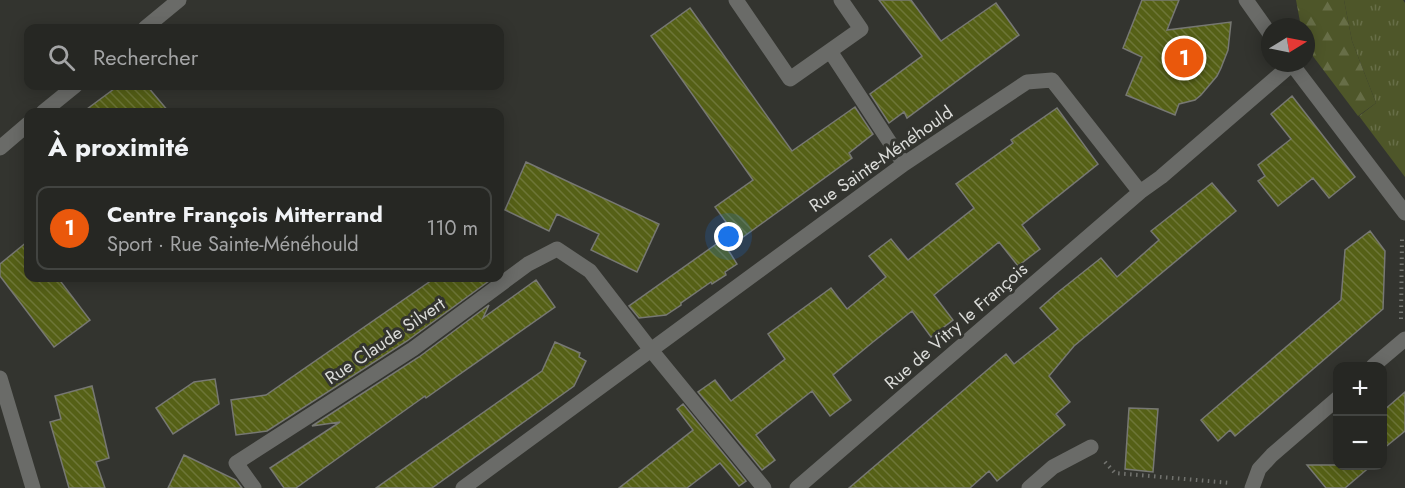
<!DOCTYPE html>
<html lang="fr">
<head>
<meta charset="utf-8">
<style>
	body { margin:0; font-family:Jost,sans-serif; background:#2e2f2b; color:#f1f3f6 }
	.controls { position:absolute; right:18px; bottom:18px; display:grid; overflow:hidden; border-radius:12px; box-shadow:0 3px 15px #0003 }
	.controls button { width:54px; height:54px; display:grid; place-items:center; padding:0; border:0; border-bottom:2px solid #424441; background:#262723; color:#f1f3f6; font:30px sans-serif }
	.compass { position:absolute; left:1261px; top:18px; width:54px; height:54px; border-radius:50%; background:#262723; box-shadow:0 3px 15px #0003; rotate:80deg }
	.you { position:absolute; left:729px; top:237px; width:21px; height:21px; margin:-15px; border:4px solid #fff; border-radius:50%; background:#1a73e8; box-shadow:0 0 0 9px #1a73e833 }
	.badge { display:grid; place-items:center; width:39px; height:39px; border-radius:50%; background:#ea580c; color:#fff; font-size:20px; font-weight:700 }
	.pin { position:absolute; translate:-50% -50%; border:3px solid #fff; box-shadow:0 2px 6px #0006 }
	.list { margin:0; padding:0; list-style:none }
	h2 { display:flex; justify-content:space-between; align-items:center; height:78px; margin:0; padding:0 24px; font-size:26px }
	h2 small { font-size:20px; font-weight:400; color:#a4a5a6 }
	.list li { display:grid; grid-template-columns:39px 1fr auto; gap:18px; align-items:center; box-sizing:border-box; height:84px; margin:0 12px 12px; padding:0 12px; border:2px solid #424441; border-radius:12px }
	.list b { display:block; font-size:22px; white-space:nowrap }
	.list p { margin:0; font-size:20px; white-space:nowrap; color:#a4a5a6 }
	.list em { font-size:20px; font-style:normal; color:#a4a5a6 }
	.icon { flex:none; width:33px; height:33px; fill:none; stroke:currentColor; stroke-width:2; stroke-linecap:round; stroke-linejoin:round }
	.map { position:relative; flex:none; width:1405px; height:488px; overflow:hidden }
	.search { position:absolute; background:#262723; box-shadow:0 3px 15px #0003; left:24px; top:24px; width:480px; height:66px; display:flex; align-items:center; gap:15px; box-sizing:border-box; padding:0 21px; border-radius:12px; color:#a4a5a6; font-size:22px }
	.panel { position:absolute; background:#262723; box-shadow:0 3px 15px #0003; left:24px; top:108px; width:480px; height:174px; border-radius:12px }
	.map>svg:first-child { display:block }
</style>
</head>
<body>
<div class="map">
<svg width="1405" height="488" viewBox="0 0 1405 488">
	<defs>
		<pattern id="grass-tufts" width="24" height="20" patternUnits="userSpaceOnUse" patternTransform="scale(1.5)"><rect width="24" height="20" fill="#4e5629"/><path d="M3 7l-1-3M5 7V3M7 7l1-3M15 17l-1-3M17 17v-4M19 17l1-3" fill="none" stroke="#676e47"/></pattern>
		<pattern id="forest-firs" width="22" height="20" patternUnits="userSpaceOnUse" patternTransform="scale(1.5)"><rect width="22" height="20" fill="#4e5629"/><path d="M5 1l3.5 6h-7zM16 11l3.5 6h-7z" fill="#676e47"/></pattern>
		<pattern id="building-back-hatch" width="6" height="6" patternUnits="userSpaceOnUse" patternTransform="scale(1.5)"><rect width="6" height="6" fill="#556016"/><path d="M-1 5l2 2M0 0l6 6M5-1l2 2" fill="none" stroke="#6d7637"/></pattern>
	</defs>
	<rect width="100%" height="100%" fill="#33342f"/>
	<path fill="url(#grass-tufts)" d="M1344,0h59l2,3v174l-46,-61 17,-13 -24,-62z"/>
	<path fill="url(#forest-firs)" d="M1296,0h48l8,41 24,62 -18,13 -52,-69v-20h-5z"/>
	<path fill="url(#building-back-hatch)" stroke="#777873" stroke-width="1.5" d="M879,0h32l30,41 55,-38 23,32 -112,83 -3,-6 -15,11 -19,-29 52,-38z
		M1142,0h37l-12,30 64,-8 -3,28 -7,18 -4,8 -16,19 -6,5 -16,4 -4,11 -49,-20 16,-38 -19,-9z
		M690,8l102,143 63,-44 18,27 -24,19 3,5 -113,82 -24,-33 38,-27 -102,-144z
		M118,86h29l22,26h-86z
		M1292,96l63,81 -26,21 -16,-20 -35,28 -20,-25 7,-5 -7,-11 33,-26 -20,-25z
		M1057,108l41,56 -76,61 18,24 -22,17 -19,-24 -65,53 19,25 -22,17 -19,-26 -39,31 -40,33 18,25 -21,16 -18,-25 -56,44 19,25 -13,10 -64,-78 17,-12 16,21 54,-42 -17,-25 63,-46 16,21 39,-32 -17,-21 22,-17 17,21 66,-52 -18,-24 57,-41 -2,-3z
		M526,162l133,62 -22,48 -46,-22 8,-16 -42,-20 -8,17 -44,-21z
		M1212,183l24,28 -162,135 -25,30 21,26 -14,12 9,11 -68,56 -8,-10 -19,17h-121l157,-134 8,10 44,-35 -18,-21 17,-15 44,-35 16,19 42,-37 -8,-9z
		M1370,231l15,20 -2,58 -148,127 -5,-6 -12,11 -17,-21 140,-120 4,-50z
		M722,240l15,24 -12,8 1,3 -14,9 -1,-2 -30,21v2l-15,10 -27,3 -10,-12z
		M28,241v37h30l32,42 -36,27 -54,-71v-12z
		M435,278h58l-86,63 -140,90 -31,4 -5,-35 35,-5z
		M536,280l19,27 -129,91 -1,-2 -129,92h-12l-14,-20 70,-46 -28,4 107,-69 70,-52 -6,13z
		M555,342l25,11 -1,4 7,4 -12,25 -142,102h-56l166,-117z
		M215,379l4,25 -46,30 -17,-26 38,-26z
		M92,386l17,72 -13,4 9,26h-36l-19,-66 11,-3 -6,-23z
		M1405,392v39l-22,18v-38z
		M683,404l63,77 -7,5 -19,-23 -33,25h-68l74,-58 -16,-21z
		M1129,408l29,1 -5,63 -28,-3z
		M184,455l52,25 6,8h-74z
		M1307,465h65l-27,23h-19z"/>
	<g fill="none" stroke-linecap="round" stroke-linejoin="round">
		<path stroke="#72736f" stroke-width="4" stroke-dasharray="1.5 4.5" stroke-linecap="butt" d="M1401,319l1,-80 3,-2
			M1105,462l10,11 116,10"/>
		<path stroke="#6a6b68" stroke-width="15" d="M736,0l54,79 71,-50 -20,-29
			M1246,0l24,34
			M145,28l34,-28
			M830,51l74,113
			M1291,63l114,150
			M43,112l32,-26
			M0,148l28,-24
			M1373,366l32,-27
			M0,378l33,110
			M254,488l-18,-25 177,-114 115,-85 29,-15 33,22 61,79 113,138
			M463,488l441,-324 123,-82 25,-2 88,112 21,-15 131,-113
			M797,488l343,-296
			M1029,488l24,-21 38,-20
			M1252,488l7,-19 13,-14 66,-57"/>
	</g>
	<g text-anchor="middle" stroke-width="6" stroke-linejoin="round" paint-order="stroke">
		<g font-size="18" fill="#dbdcd9" stroke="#33342f">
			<text transform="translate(881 159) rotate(-35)" y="6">Rue Sainte-Ménéhould</text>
			<text transform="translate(956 326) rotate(-41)" y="6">Rue de Vitry le François</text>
			<text transform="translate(385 341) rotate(-34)" y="6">Rue Claude Silvert</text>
		</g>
	</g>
</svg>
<div class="controls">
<button>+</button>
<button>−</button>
</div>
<svg class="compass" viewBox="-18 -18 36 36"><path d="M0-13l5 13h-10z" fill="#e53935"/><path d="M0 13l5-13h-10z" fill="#a4a5a6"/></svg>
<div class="you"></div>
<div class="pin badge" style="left:1184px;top:58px">1</div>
<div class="search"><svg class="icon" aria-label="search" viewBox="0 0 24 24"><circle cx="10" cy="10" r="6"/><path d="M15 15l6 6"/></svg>Rechercher</div>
<section class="panel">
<h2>À proximité<small></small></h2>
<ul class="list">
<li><span class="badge">1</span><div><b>Centre François Mitterrand</b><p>Sport · Rue Sainte-Ménéhould</p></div><em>110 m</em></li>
</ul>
</section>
</div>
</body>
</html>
